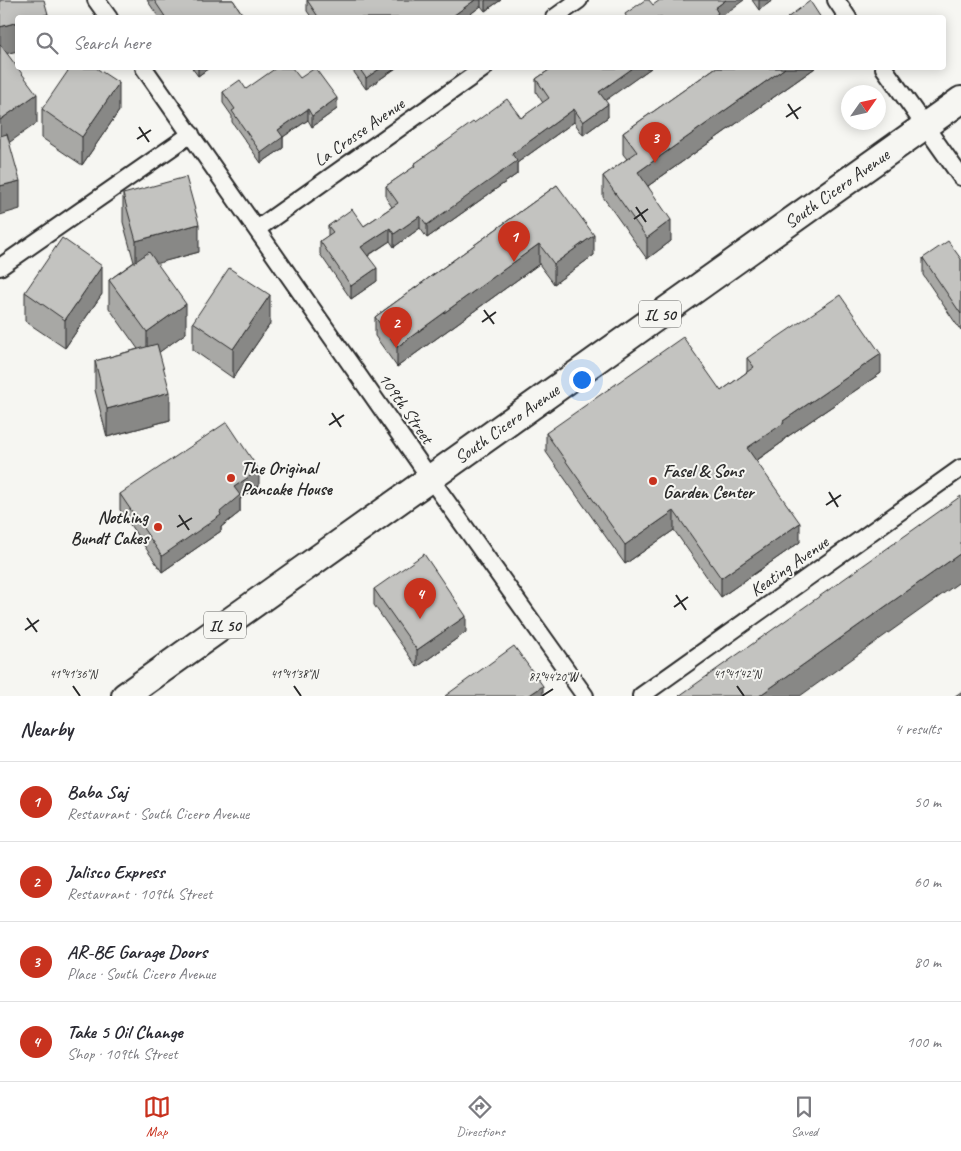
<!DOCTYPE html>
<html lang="en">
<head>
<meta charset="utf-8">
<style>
	body { margin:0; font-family:Caveat,sans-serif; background:#f7f7f7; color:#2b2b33 }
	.compass { position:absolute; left:841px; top:85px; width:45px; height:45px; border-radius:50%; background:#fff; box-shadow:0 2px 12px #0003; rotate:56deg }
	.you { position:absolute; left:581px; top:379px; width:18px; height:18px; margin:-12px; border:4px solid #fff; border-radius:50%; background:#1a73e8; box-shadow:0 0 0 8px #1a73e833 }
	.badge { display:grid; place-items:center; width:32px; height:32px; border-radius:50%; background:#c8321e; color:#fff; font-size:16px; font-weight:700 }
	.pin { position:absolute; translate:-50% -41px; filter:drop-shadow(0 1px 2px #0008) }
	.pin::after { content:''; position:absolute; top:26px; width:18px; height:15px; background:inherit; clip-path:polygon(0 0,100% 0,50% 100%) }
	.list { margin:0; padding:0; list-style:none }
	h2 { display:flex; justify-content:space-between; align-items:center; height:65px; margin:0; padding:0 20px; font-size:21px }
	h2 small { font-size:16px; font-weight:400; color:#7c7c81 }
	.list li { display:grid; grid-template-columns:32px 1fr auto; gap:15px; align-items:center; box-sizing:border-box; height:80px; padding:0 20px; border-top:1px solid #e1e1e2 }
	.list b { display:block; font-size:19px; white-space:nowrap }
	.list p { margin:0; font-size:16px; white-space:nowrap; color:#7c7c81 }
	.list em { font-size:16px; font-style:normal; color:#7c7c81 }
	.icon { flex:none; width:28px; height:28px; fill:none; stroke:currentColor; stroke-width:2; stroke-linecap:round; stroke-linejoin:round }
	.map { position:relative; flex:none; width:961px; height:696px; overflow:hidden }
	.search { position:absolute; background:#fff; box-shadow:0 2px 12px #0003; left:15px; right:15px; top:15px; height:55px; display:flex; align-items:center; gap:12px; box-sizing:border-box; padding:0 18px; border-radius:5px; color:#7c7c81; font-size:19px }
	.sheet { height:385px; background:#fff }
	nav { display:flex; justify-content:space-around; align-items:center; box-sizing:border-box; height:70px; border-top:1px solid #e1e1e2; background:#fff; font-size:14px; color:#7c7c81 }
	nav a { display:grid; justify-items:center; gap:2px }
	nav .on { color:#c8321e }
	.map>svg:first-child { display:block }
</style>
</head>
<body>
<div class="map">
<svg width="961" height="696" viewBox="0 0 961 696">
	<rect width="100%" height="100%" fill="#f6f6f2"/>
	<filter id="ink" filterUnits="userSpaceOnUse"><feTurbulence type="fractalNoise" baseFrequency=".02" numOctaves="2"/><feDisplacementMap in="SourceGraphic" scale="10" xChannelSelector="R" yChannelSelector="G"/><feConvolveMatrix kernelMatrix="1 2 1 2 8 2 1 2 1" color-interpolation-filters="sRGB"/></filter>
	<g filter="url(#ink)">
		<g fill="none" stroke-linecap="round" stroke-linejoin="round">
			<g stroke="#2b2b2b" stroke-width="20">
				<path id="street" d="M96,0l13,18
					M836,0l12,18
					M554,18l25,-18
					M144,68l286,410 155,218
					M884,68l77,109
					M257,229l227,-161
					M0,267l191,-133
					M641,696l320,-228"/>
			</g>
			<g stroke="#2b2b2b" stroke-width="30">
				<g id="primary">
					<path id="s1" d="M125,696l836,-596"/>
				</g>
			</g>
			<use href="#street" stroke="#f6f6f2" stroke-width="16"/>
			<use href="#primary" stroke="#f6f6f2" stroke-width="26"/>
		</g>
		<path fill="#a8a8a5" stroke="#2b2b2b" d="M147,0h86l12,18h-86z
			M307,0h194l-16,11 -4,-5 -16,12h-153l-5,-7z
			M752,0h21l-14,10z
			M192,68h17l-11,8z
			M351,68h45l-30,21z
			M552,68h99l-46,32 3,17 -25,18 -9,-13 -57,41v11l-90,64 -7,-10 -26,19 -4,-6 -22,15 9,25 -26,18 -31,-45v-13l8,-5v-10h36l28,-19 -6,-9v-12l28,-19v-3l60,-41 47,-5 22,-15 -7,-11v-13z
			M715,68h100l-167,118 23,55 -24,18 -44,-62v-21l24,-17 -4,-5v-21z
			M300,78l37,31 -25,18 -4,-7 -25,17v11l-22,15 -29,-41v-6l-9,-13v-11l23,-3z
			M42,109l77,2 -37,54 -40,-27z
			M557,185l37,70 -40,29 -15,-20 -142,103 -22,-31v-19z
			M123,194l76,58 -42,11 29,70 -27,19 11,68 -63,17 -12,-47v-29l43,-12 -29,-41v-28l25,-18 -11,-40z
			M923,258l38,1v72l-38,-56z
			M25,292l77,2 -37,54 -40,-27z
			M193,322l77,2 -37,54 -40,-28z
			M747,358l134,15 -97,66v2l-28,20 44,81 -79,55 -47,-67 -49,34 -79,-112v-19l175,-42 26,-19z
			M259,486l-19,13v13l-19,15v4l-59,41 -42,-62v-16z
			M374,589l92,43 -49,35 -43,-62z"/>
		<path fill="#888886" stroke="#2b2b2b" d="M475,0h6v6l-16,12h-15z
			M486,0h15l-16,11v-10z
			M726,0h18l-25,18h-7l3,-10z
			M759,0h14l-14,10z
			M48,14v4h-13z
			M18,22v29l-18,4v-28z
			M198,68h11l-11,8z
			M381,68h15l-30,21v-11z
			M633,68h18l-52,37v-13z
			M785,68h30l-177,125v-21z
			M119,83v28l-37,54v-28z
			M37,94v29l-37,26v-29z
			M337,98v11l-25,18v-11z
			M608,104v13l-25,18v-13z
			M308,109v11l-25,17v11l-22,15v-10l17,-23z
			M574,109v13l-57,41v11l-90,64v-13l85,-71z
			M20,181v28l-20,6v-29z
			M420,216v12l-26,19v-13z
			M671,220v21l-24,18v-21z
			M199,224v28l-63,17v-28z
			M390,228v13l-29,19v-13z
			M594,235v20l-40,29v-20z
			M539,244v20l-142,103v-20z
			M102,266v28l-37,54v-28z
			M377,268v13l-26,18v-13z
			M270,295v29l-37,54v-29z
			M186,304v29l-39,28v-29z
			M881,354v19l-97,66v2l-37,26v-19l36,-27z
			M170,392v28l-63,17v-28z
			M259,470v16l-19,13v13l-19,15v4l-59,41v-16l58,-44 14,-25z
			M674,511v19l-49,34v-19z
			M800,523v19l-79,55v-19z
			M961,553v28l-161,115h-41z
			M466,616v16l-49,35v-17z
			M543,686v10h-15z"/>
		<path fill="#c3c3c0" stroke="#2b2b2b" d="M0,0h44l4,14 -13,4h-17v4l-18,5z
			M154,0h79l12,18h-79z
			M307,0h168l-25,18h-131z
			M645,0h4l4,5 7,-5h66l-11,8 3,5 -6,5h-85l-2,-4z
			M810,1l11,17h-34z
			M0,44l37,50 -37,26z
			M70,68h26l23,15 -37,54 -40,-28z
			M276,68h16l8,10 15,-10 22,30 -25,18 -4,-7 -30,21 5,7 -22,16 -29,-42 3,-2 -12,-17 17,-12 6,9z
			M359,68h22l-15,10z
			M552,68h81l-34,24 9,12 -25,18 -9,-13 -62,45 5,7 -90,64 -7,-9 -26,18 -4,-6 -29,19 16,21 -26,18 -31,-45 13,-9 -5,-6 24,-17 12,17 34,-23 -12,-17 29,-20 -1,-2 37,-26 22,-16 1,1 33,-24 14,19 28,-20 -13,-19z
			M715,68h70l-147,104 33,48 -24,18 -44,-62 34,-24 -14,-19z
			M7,134l13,47 -20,5v-50z
			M186,177l13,47 -63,17 -13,-47z
			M557,185l37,50 -40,29 -15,-20 -142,103 -22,-30z
			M62,238l40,28 -37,54 -40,-28z
			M948,241l13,18v55l-38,-56z
			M149,252l37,52 -39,28 -38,-52z
			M229,268l41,27 -37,54 -40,-27z
			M840,295l41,59 -98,67 1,2 -37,25 53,75 -79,55 -47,-67 -49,34 -79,-112 137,-96 38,54 33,-24 -7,-9z
			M157,344l13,48 -63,17 -12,-48z
			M227,422l32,48 -25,17 6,8 -20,17 1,3 -59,41 -42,-62z
			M961,496v57l-202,143h-80z
			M424,554l42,62 -49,34 -43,-61z
			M514,646l29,40 -15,10h-83z
			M961,692v4h-6z"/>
	</g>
	<path fill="none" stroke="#2b2b2b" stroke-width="2" d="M788,104l10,15M786,117l15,-10M139,127l10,15M137,139l14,-9M636,207l10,15M634,219l14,-10M484,310l10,14M482,322l14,-10M332,413l9,14M329,425l15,-10M829,492l9,15M826,505l15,-10M179,515l10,15M177,527l15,-9M676,595l10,15M674,607l14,-10M27,618l10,14M25,630l14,-10M73,686l7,10M294,686l7,10M737,686l7,10M542,696l11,-7"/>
	<g fill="#c8321e" stroke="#f6f6f2" stroke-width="2">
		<circle cx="231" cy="478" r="5"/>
		<circle cx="653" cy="481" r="5"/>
		<circle cx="158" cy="527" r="5"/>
	</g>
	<g text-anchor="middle" stroke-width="4" stroke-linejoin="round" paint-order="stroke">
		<g fill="#f6f6f2" stroke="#686867" stroke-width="1">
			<rect x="639" y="300.5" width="42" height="27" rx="4"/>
			<rect x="204" y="611.5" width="42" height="27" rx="4"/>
		</g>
		<g font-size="16" font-weight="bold" fill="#2b2b2b">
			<text x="660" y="320">IL 50</text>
			<text x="225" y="631">IL 50</text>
		</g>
		<g font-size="18" fill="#2b2b2b" stroke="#f6f6f2">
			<text transform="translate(359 132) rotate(-35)" y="6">La Crosse Avenue</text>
			<text dy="6" stroke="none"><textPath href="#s1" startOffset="874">South Cicero Avenue</textPath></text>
			<text transform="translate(406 408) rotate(55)" y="6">109th Street</text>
			<text dy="6" stroke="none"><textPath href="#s1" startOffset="469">South Cicero Avenue</textPath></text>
			<text transform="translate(789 566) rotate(-35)" y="6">Keating Avenue</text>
		</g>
		<g font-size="18" font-weight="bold" fill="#2b2b2b" stroke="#f6f6f2" text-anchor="start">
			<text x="241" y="474">The Original<tspan x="241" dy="21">Pancake House</tspan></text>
			<text x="663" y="477">Fasel &amp; Sons<tspan x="663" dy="21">Garden Center</tspan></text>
			<text x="148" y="523" text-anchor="end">Nothing<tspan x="148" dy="21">Bundt Cakes</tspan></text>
		</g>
	</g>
	<g font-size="12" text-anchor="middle" fill="#2b2b2b" stroke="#f6f6f2" stroke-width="4" stroke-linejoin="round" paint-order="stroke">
		<text x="73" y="678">41°41'36"N</text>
		<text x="294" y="678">41°41'38"N</text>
		<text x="737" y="678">41°41'42"N</text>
		<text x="553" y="681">87°44'20"W</text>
	</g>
</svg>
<svg class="compass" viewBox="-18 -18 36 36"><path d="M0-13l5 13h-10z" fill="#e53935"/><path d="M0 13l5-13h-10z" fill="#7c7c81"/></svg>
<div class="you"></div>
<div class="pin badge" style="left:514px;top:262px">1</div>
<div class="pin badge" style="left:396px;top:348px">2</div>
<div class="pin badge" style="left:655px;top:163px">3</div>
<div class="pin badge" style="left:420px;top:619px">4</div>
<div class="search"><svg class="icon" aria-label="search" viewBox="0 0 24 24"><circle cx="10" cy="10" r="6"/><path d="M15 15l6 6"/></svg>Search here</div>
</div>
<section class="sheet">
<h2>Nearby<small>4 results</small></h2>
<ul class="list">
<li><span class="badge">1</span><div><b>Baba Saj</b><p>Restaurant · South Cicero Avenue</p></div><em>50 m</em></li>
<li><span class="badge">2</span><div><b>Jalisco Express</b><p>Restaurant · 109th Street</p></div><em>60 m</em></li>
<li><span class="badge">3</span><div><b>AR-BE Garage Doors</b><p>Place · South Cicero Avenue</p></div><em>80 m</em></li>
<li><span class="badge">4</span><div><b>Take 5 Oil Change</b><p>Shop · 109th Street</p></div><em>100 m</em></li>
</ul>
</section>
<nav>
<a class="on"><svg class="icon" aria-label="map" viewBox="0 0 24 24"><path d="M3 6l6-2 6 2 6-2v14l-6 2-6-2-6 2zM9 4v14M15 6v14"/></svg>Map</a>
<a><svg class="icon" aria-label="directions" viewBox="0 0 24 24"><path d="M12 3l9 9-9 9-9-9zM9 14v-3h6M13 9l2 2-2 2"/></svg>Directions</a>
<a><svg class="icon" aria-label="saved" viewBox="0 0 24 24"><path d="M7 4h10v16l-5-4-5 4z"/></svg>Saved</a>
</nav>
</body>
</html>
